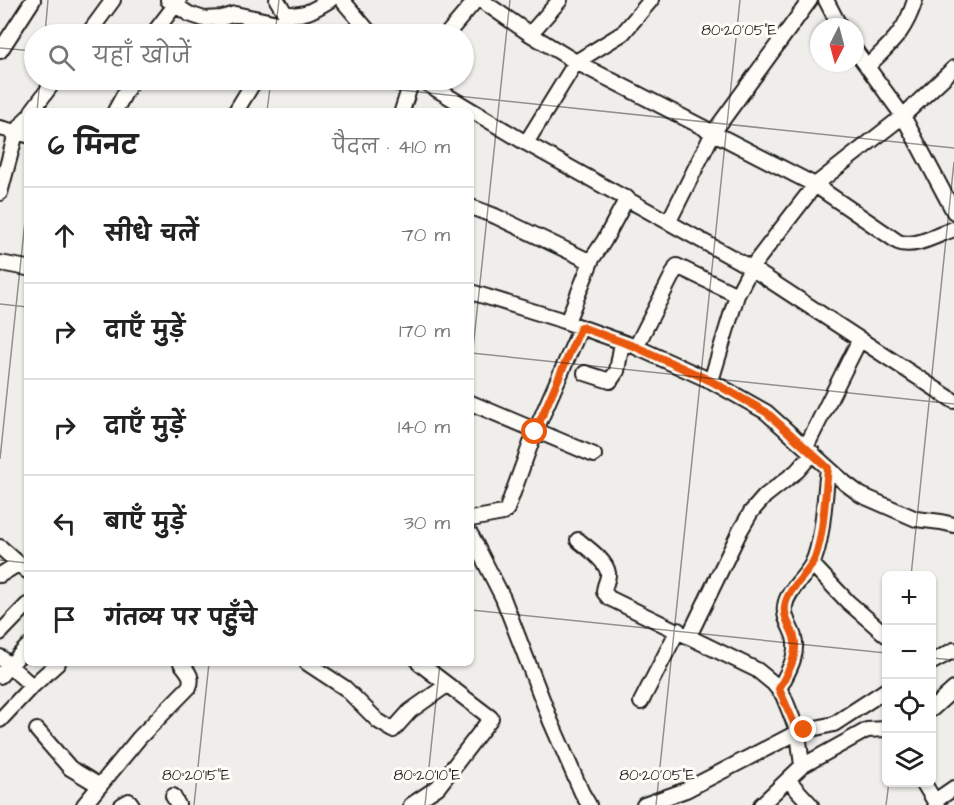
<!DOCTYPE html>
<html lang="hi">
<head>
<meta charset="utf-8">
<style>
	body { margin:0; font-family:"Architects Daughter","Playpen Sans Deva",sans-serif; background:#f6f6f6; color:#222 }
	.controls { position:absolute; right:18px; bottom:18px; display:grid; overflow:hidden; border-radius:9px; box-shadow:0 2px 4px #0004 }
	.controls button { width:54px; height:54px; display:grid; place-items:center; padding:0; border:0; border-bottom:2px solid #e0e0e0; background:#fff; color:#222; font:30px sans-serif }
	.compass { position:absolute; left:810px; top:18px; width:54px; height:54px; border-radius:50%; background:#fff; box-shadow:0 2px 4px #0004; rotate:186deg }
	.stop { position:absolute; width:18px; height:18px; margin:-14px; border:4px solid #ea580c; border-radius:50%; background:#fff }
	.stop.end { background:#ea580c; border-color:#fff; box-shadow:0 2px 6px #0008 }
	.list { margin:0; padding:0; list-style:none }
	h2 { display:flex; justify-content:space-between; align-items:center; height:78px; margin:0; padding:0 24px; font-size:26px }
	h2 small { font-size:20px; font-weight:400; color:#767676 }
	.list li { display:grid; grid-template-columns:39px 1fr auto; gap:18px; align-items:center; box-sizing:border-box; height:96px; padding:0 24px; border-top:2px solid #e0e0e0 }
	.list b { display:block; font-size:22px; white-space:nowrap }
	.list em { font-size:20px; font-style:normal; color:#767676 }
	.icon { flex:none; width:33px; height:33px; fill:none; stroke:currentColor; stroke-width:2; stroke-linecap:round; stroke-linejoin:round }
	.map { position:relative; flex:none; width:954px; height:805px; overflow:hidden }
	.search { position:absolute; background:#fff; box-shadow:0 2px 4px #0004; left:24px; top:24px; width:450px; height:66px; display:flex; align-items:center; gap:15px; box-sizing:border-box; padding:0 21px; border-radius:33px; color:#767676; font-size:22px }
	.panel { position:absolute; background:#fff; box-shadow:0 2px 4px #0004; left:24px; top:108px; width:450px; height:558px; border-radius:9px }
	.map>svg:first-child { display:block }
</style>
</head>
<body>
<div class="map">
<svg width="954" height="805" viewBox="0 0 954 805">
	<rect width="100%" height="100%" fill="#f0eeea"/>
	<filter id="ink" filterUnits="userSpaceOnUse"><feTurbulence type="fractalNoise" baseFrequency=".0167" numOctaves="2"/><feDisplacementMap in="SourceGraphic" scale="12" xChannelSelector="R" yChannelSelector="G"/><feConvolveMatrix kernelMatrix="1 2 1 2 8 2 1 2 1" color-interpolation-filters="sRGB"/></filter>
	<g filter="url(#ink)">
		<g fill="none" stroke-linecap="round" stroke-linejoin="round">
			<g stroke="#1c1c1c" stroke-width="18">
				<path id="minor" d="M168,0l21,14 15,5 18,-1 13,-4 52,11
					M277,0l8,13c18,5 30,-4 45,-13
					M342,0l29,34
					M481,0l49,34 46,28 239,123 83,57c16,7 41,-8 56,-13
					M826,0l14,27
					M88,34l25,-34
					M153,34l26,-34
					M447,34l29,-34
					M530,34l30,-34
					M855,50l48,66 51,96
					M0,51l33,-51
					M867,67c24,-24 38,-34 48,-67
					M421,80l105,63 225,125 203,133
					M32,111l23,-31
					M115,111l17,-31
					M236,111l19,-31
					M402,111l10,-31
					M0,128l27,7
					M526,143l50,-81 47,-29 28,-33
					M0,193l16,-60 11,-15
					M471,207l24,9 90,43h7l12,-18 23,-43
					M669,221l44,-88 97,-133
					M0,263l27,5
					M471,292l87,27 78,28 75,34 55,31 79,71 16,12 55,24 25,3 13,3
					M567,322l25,-63
					M636,347l41,-81 60,29
					M585,373l25,8 7,-10 5,-29
					M711,381l26,-86 14,-27 64,-83 88,-69 51,-48
					M471,403l123,52
					M806,447l54,-108
					M471,519l32,-6 4,-4 28,-77 46,-105
					M471,535l32,63 48,124 31,71 7,12
					M578,540c9,8 28,20 30,33 1,6 -4,12 -4,19l5,6 148,72 16,13 10,12 15,37 4,34 -41,39
					M0,547l27,24
					M812,564l36,38 38,33
					M0,575l18,-11
					M0,633l27,-28
					M689,636l51,-105 11,-19 14,-16 32,-25 16,-18
					M0,657l32,29
					M932,662l22,-12
					M307,663l38,25 33,33 15,9 17,-19 37,-26
					M0,676l27,-29
					M779,689c8,-16 20,-33 15,-52 -3,-10 -11,-20 -9,-31 2,-16 20,-28 27,-42 11,-21 13,-72 16,-96
					M641,702l37,-72
					M932,709l22,-20
					M0,720l28,-30 30,-27
					M37,730l33,38 30,18
					M802,766l65,-36 19,-1
					M788,780l23,25
					M923,782l14,23
					M173,796l5,9
					M935,801l19,-13
					M84,805l55,-67 50,-51c5,-10 -2,-16 -8,-24
					M122,805l7,-4 3,4
					M411,805l27,-18 53,-69 -72,-55
					M644,805l42,-15 112,-58 36,-8 52,-34"/>
			</g>
			<use href="#minor" stroke="#fdfcf7" stroke-width="14"/>
		</g>
	</g>
	<g fill="none" stroke-linecap="round" stroke-linejoin="round" filter="url(#ink)">
		<path stroke="#ea580c" stroke-width="8" d="M535,432l46,-105 55,20 75,34 55,31 62,56c-3,26 -4,74 -16,96 -8,14 -25,26 -27,42 -2,11 6,21 9,31 5,19 -7,36 -15,52l19,43 6,-2"/>
	</g>
	<path fill="none" stroke="#1c1c1c" stroke-width="1.5" stroke-opacity="0.45" d="M45,34l3,-34M275,34l4,-34M0,48l34,3M304,80l650,68M37,111l3,-31M267,111l4,-31M0,304l27,3M471,353l483,51M471,368l39,-368M0,459l27,-257M0,560l27,3M911,576l43,-414M471,610l415,43M932,658l22,2M194,805l15,-142M425,805l15,-142M656,805l84,-805M886,805l3,-23"/>
	<g font-size="15" text-anchor="middle" fill="#1c1c1c" stroke="#fdfcf7" stroke-width="6" stroke-linejoin="round" paint-order="stroke">
		<text x="739" y="35">80°20'05"E</text>
		<text x="196" y="780">80°20'15"E</text>
		<text x="427" y="780">80°20'10"E</text>
		<text x="657" y="780">80°20'05"E</text>
	</g>
</svg>
<div class="controls">
<button>+</button>
<button>−</button>
<button><svg class="icon" aria-label="locate" viewBox="0 0 24 24"><circle cx="12" cy="12" r="6"/><path d="M12 2v4M12 18v4M2 12h4M18 12h4"/></svg></button>
<button><svg class="icon" aria-label="layers" viewBox="0 0 24 24"><path d="M12 4l9 5-9 5-9-5zM3 14l9 5 9-5"/></svg></button>
</div>
<svg class="compass" viewBox="-18 -18 36 36"><path d="M0-13l5 13h-10z" fill="#e53935"/><path d="M0 13l5-13h-10z" fill="#767676"/></svg>
<div class="stop" style="left:535px;top:432px"></div>
<div class="stop end" style="left:804px;top:730px"></div>
<div class="search"><svg class="icon" aria-label="search" viewBox="0 0 24 24"><circle cx="10" cy="10" r="6"/><path d="M15 15l6 6"/></svg>यहाँ खोजें</div>
<section class="panel">
<h2>6 मिनट<small>पैदल · 410 m</small></h2>
<ul class="list">
<li><svg class="icon" aria-label="ahead" viewBox="0 0 24 24"><path d="M12 20V5M6 11l6-6 6 6"/></svg><div><b>सीधे चलें</b></div><em>70 m</em></li>
<li><svg class="icon" aria-label="right" viewBox="0 0 24 24"><path d="M7 20v-9h11M14 6l5 5-5 5"/></svg><div><b>दाएँ मुड़ें</b></div><em>170 m</em></li>
<li><svg class="icon" aria-label="right" viewBox="0 0 24 24"><path d="M7 20v-9h11M14 6l5 5-5 5"/></svg><div><b>दाएँ मुड़ें</b></div><em>140 m</em></li>
<li><svg class="icon" aria-label="left" viewBox="0 0 24 24"><path d="M17 20v-9H6M10 6l-5 5 5 5"/></svg><div><b>बाएँ मुड़ें</b></div><em>30 m</em></li>
<li><svg class="icon" aria-label="arrive" viewBox="0 0 24 24"><path d="M6 21V4h12l-3 4 3 4H6"/></svg><div><b>गंतव्य पर पहुँचे</b></div></li>
</ul>
</section>
</div>
</body>
</html>
